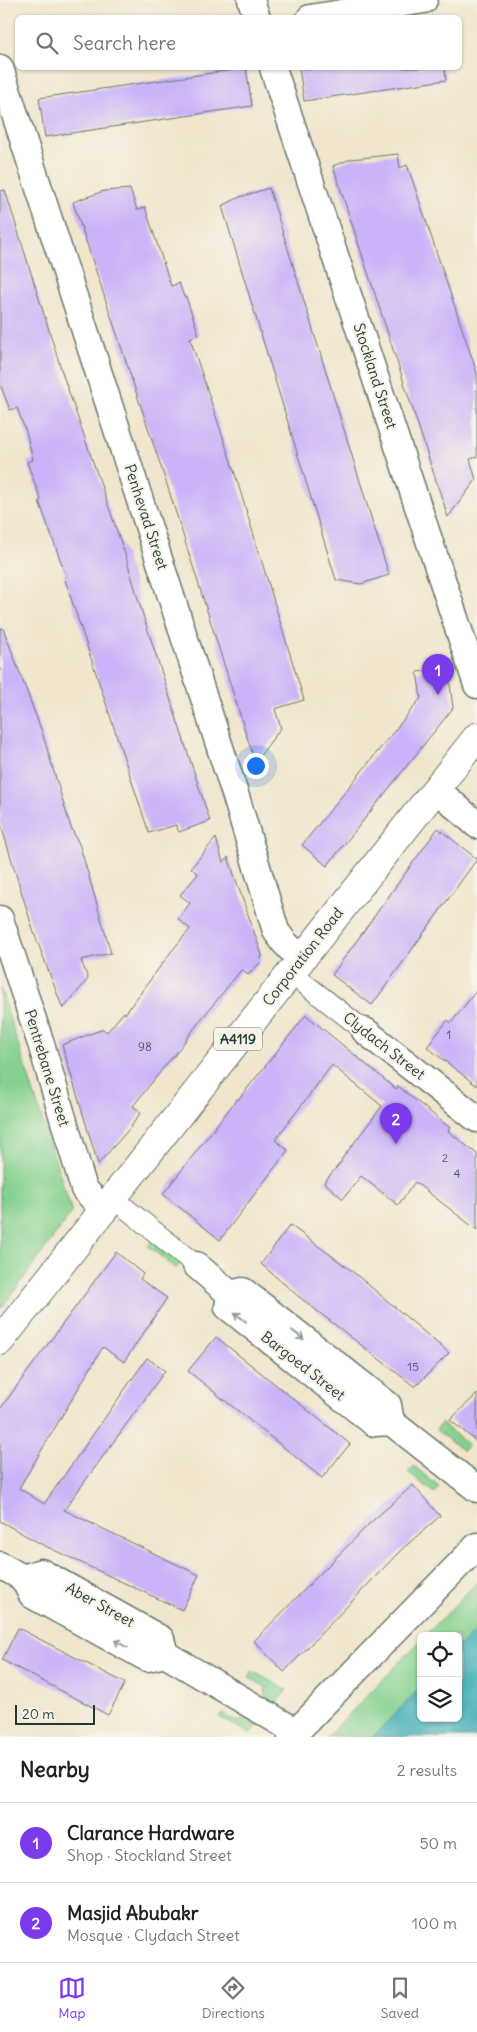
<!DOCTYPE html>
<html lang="en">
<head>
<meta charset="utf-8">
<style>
	body { margin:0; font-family:Delius,sans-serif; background:#f6f6f6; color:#202124 }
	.controls { position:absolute; right:15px; bottom:15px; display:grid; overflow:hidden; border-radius:8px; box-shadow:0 1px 4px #0004 }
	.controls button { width:45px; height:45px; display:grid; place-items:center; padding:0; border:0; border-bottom:1px solid #e0e0e0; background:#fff; color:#202124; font:25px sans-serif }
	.scale { position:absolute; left:15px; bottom:12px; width:80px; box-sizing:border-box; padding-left:5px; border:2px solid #1f3d34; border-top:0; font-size:14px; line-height:18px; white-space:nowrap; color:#1f3d34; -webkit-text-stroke:4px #f7f3e8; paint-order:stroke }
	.you { position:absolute; left:255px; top:765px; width:18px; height:18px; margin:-12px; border:4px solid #fff; border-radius:50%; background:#1a73e8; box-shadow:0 0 0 8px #1a73e833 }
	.badge { display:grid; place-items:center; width:32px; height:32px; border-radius:50%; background:#7c3aed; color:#fff; font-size:16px; font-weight:700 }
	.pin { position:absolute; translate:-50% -41px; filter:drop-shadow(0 1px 2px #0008) }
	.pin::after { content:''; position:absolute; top:26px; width:18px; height:15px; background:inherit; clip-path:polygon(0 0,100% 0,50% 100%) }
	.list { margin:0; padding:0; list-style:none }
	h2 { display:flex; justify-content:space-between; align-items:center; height:65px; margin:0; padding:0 20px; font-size:21px }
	h2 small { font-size:16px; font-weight:400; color:#757577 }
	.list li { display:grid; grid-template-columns:32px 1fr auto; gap:15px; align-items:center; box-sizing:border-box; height:80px; padding:0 20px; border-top:1px solid #e0e0e0 }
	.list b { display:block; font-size:19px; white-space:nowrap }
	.list p { margin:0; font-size:16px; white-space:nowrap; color:#757577 }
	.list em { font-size:16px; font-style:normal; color:#757577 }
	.icon { flex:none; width:28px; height:28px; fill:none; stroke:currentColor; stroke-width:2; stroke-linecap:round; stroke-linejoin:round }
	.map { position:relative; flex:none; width:477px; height:1737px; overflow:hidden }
	.search { position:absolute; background:#fff; box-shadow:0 1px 4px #0004; left:15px; right:15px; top:15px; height:55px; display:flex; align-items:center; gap:12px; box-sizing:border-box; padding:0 18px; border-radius:8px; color:#757577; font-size:19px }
	.sheet { height:225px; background:#fff }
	nav { display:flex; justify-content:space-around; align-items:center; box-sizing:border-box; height:70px; border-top:1px solid #e0e0e0; background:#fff; font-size:14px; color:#757577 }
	nav a { display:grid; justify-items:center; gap:2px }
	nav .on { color:#7c3aed }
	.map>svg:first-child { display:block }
</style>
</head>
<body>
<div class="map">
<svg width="477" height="1737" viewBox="0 0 477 1737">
	<rect width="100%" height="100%" fill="#f7f3e8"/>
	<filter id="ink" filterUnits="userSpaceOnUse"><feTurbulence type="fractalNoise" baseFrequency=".02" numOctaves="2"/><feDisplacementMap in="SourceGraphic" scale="10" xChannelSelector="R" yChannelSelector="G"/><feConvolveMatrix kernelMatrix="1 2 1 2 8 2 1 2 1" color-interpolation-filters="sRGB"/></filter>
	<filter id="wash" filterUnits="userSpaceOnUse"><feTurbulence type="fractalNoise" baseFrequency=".0096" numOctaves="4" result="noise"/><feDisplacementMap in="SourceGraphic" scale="20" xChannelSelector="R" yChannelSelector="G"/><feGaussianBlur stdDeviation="1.12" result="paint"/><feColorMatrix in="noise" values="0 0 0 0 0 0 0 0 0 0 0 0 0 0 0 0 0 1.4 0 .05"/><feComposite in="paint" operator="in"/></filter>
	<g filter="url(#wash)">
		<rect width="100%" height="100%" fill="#f1e6cd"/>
		<path fill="#84d190" stroke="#528762" d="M0,988l72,224 -70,96 -2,-1z
			M157,1235l28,23 -9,11 -28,-23z
			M441,1423l27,21 -5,7 -27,-21z
			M414,1466l25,21 -5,6 -26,-21z
			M477,1582v46l-19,19v-11h-33z
			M421,1640v47l-48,50h-46z
			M252,1671l35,19 -13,15 -9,-6 1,-12 -17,-9z
			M222,1713l16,9 9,-7 13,8 -10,11 -31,-17z"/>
		<path fill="#3daeb6" stroke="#2e7675" d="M477,1628v109h-104l48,-50v31h37v-71z"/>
		<g id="blocks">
			<path fill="#cab3f8" d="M246,68l6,38 -207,31 -6,-39z
				M299,68h146l1,12 -142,21z
				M398,154l2,14 7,-3 3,8 67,200v84l-7,2 6,21 -28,37 -115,-351 18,-7z
				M269,188l120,387 -28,9 -25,-4 -114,-374 18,-9z
				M130,189l7,21 8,-3 26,79 8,-3 5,14h2l13,38 -9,3 46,139 68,223 -29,9 6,19 -26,34 -85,-268 -97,-292 31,-11z
				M5,190l59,188 61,176 16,55 69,212 -31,11 -3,-7 -27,8 -85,-256 2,-1 -27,-75 2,-1 -14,-38 6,-2 -6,-25 -10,-27 -7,2 -10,-26v-193z
				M3,628l39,104 28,93 10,21 31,107 -30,7 7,19 -25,30 -30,-79 -33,-108v-193z
				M448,668l5,40 -126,158 -25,-21 119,-147 -4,-26z
				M438,828l39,31 -105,146 -40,-30z
				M216,838l7,25 5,-6 34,98 -2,8 -12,12 -6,-6 -43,53 -25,34h-1l-40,50 8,6 -11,16 -32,36 -36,-119 41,-16 4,3 17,-20 1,2 46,-62 19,-23 -12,-10 12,-16 -10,-8 18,-21 -7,-6z
				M477,990v96l-50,-39 21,-27 3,3z
				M306,1015l90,74 2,-3 52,42 -2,3 29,23v76l-62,-48 -17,23 -37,-29 -18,23 -19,-17 18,-21 -1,-1 41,-54 -50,-41 -57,75 13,10 -68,90 -57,-46 74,-95 1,1z
				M290,1225l62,46 97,82 -34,34 -117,-91 -37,-32z
				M116,1252l27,22 -3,5 27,19 -43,64 -21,-15 -84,141 25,16 103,-146 18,13 -101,139 135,65 -17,35 -141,-66 -41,-23v-112z
				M216,1337l134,107 -28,34 -134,-107z
				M477,1394v48l-27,-22z
				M413,1485l27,31 -40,35 -116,121 -30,-31 115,-117z
				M18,1628l107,55 -17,32 -106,-55z"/>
		</g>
	</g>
	<g filter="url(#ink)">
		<use href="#blocks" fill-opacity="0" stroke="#68786a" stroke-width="1"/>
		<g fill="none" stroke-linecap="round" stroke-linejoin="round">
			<g stroke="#68786a" stroke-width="22">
				<path id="pedestrian" d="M291,973l74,58
					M113,1198l83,67"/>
			</g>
			<g stroke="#68786a" stroke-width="29">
				<path id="minor" d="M251,0l6,18
					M310,18l114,-18
					M0,68l237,732 39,131 8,11 17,18
					M273,68l204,617
					M436,789l41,36
					M0,919l42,128 42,142 20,21
					M365,1031l112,88
					M196,1265l34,29
					M230,1294l13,-3 145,114 3,17 86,67
					M230,1294l-2,13 146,116 17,-1
					M0,1565l23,13 9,17 115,63 18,-4 130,77
					M23,1578l18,-6 120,67 4,15
					M291,1737l186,-191"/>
			</g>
			<g stroke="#68786a" stroke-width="30">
				<path id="primary" d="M0,1341l477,-604"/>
			</g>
			<use href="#pedestrian" stroke="#fff" stroke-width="20"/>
			<use href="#minor" stroke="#fff" stroke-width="26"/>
			<use href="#primary" stroke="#fff" stroke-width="28"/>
		</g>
		<defs><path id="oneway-shaft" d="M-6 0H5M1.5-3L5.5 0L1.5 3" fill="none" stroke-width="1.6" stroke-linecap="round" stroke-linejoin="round" transform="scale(1.25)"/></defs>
		<g stroke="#8f9e9a">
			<use href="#oneway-shaft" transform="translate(240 1317) rotate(-142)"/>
			<use href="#oneway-shaft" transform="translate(298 1335) rotate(38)"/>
			<use href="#oneway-shaft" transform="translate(121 1644) rotate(-151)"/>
		</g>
	</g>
	<g text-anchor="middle" stroke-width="4.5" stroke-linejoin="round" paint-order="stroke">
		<g font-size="12" fill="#4a5a65">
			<text x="449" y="1039">1</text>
			<text x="145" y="1051">98</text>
			<text x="445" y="1162">2</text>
			<text x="457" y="1178">4</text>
			<text x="413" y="1371">15</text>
		</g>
		<rect fill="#f7f3e8" stroke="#60746a" stroke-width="1" x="214" y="1027.5" width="48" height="23" rx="4"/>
		<g font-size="14" font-weight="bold" fill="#1f3d34">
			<text x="238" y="1044">A4119</text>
		</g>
		<g font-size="15" fill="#1f3d34" stroke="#f7f3e8">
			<text transform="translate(375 376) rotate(72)" y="5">Stockland Street</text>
			<text transform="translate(146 517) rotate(72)" y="5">Penhevad Street</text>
			<text transform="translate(303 957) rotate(-52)" y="5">Corporation Road</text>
			<text transform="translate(384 1046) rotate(38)" y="5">Clydach Street</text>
			<text transform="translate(47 1068) rotate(73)" y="5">Pentrebane Street</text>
			<text transform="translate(303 1366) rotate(38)" y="5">Bargoed Street</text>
			<text transform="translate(100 1605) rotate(29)" y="5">Aber Street</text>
		</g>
	</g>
</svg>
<div class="controls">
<button><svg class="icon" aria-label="locate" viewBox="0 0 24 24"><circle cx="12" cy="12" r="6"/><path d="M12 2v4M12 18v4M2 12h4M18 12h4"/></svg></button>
<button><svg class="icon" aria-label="layers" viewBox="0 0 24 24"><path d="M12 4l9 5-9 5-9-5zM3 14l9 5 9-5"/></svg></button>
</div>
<div class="scale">20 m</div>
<div class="you"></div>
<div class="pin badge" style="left:438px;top:695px">1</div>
<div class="pin badge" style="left:396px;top:1144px">2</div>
<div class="search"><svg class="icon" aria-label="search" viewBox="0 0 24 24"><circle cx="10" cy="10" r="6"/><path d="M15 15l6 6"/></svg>Search here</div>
</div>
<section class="sheet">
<h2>Nearby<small>2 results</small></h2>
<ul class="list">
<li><span class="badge">1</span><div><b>Clarance Hardware</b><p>Shop · Stockland Street</p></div><em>50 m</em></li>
<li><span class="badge">2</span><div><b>Masjid Abubakr</b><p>Mosque · Clydach Street</p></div><em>100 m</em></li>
</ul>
</section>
<nav>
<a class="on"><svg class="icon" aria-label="map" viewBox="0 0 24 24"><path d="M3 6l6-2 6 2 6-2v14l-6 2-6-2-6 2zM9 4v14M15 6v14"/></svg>Map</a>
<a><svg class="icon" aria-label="directions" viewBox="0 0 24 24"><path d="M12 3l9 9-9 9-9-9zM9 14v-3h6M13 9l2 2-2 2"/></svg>Directions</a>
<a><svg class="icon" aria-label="saved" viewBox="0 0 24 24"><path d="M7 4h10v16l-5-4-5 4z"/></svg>Saved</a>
</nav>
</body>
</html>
